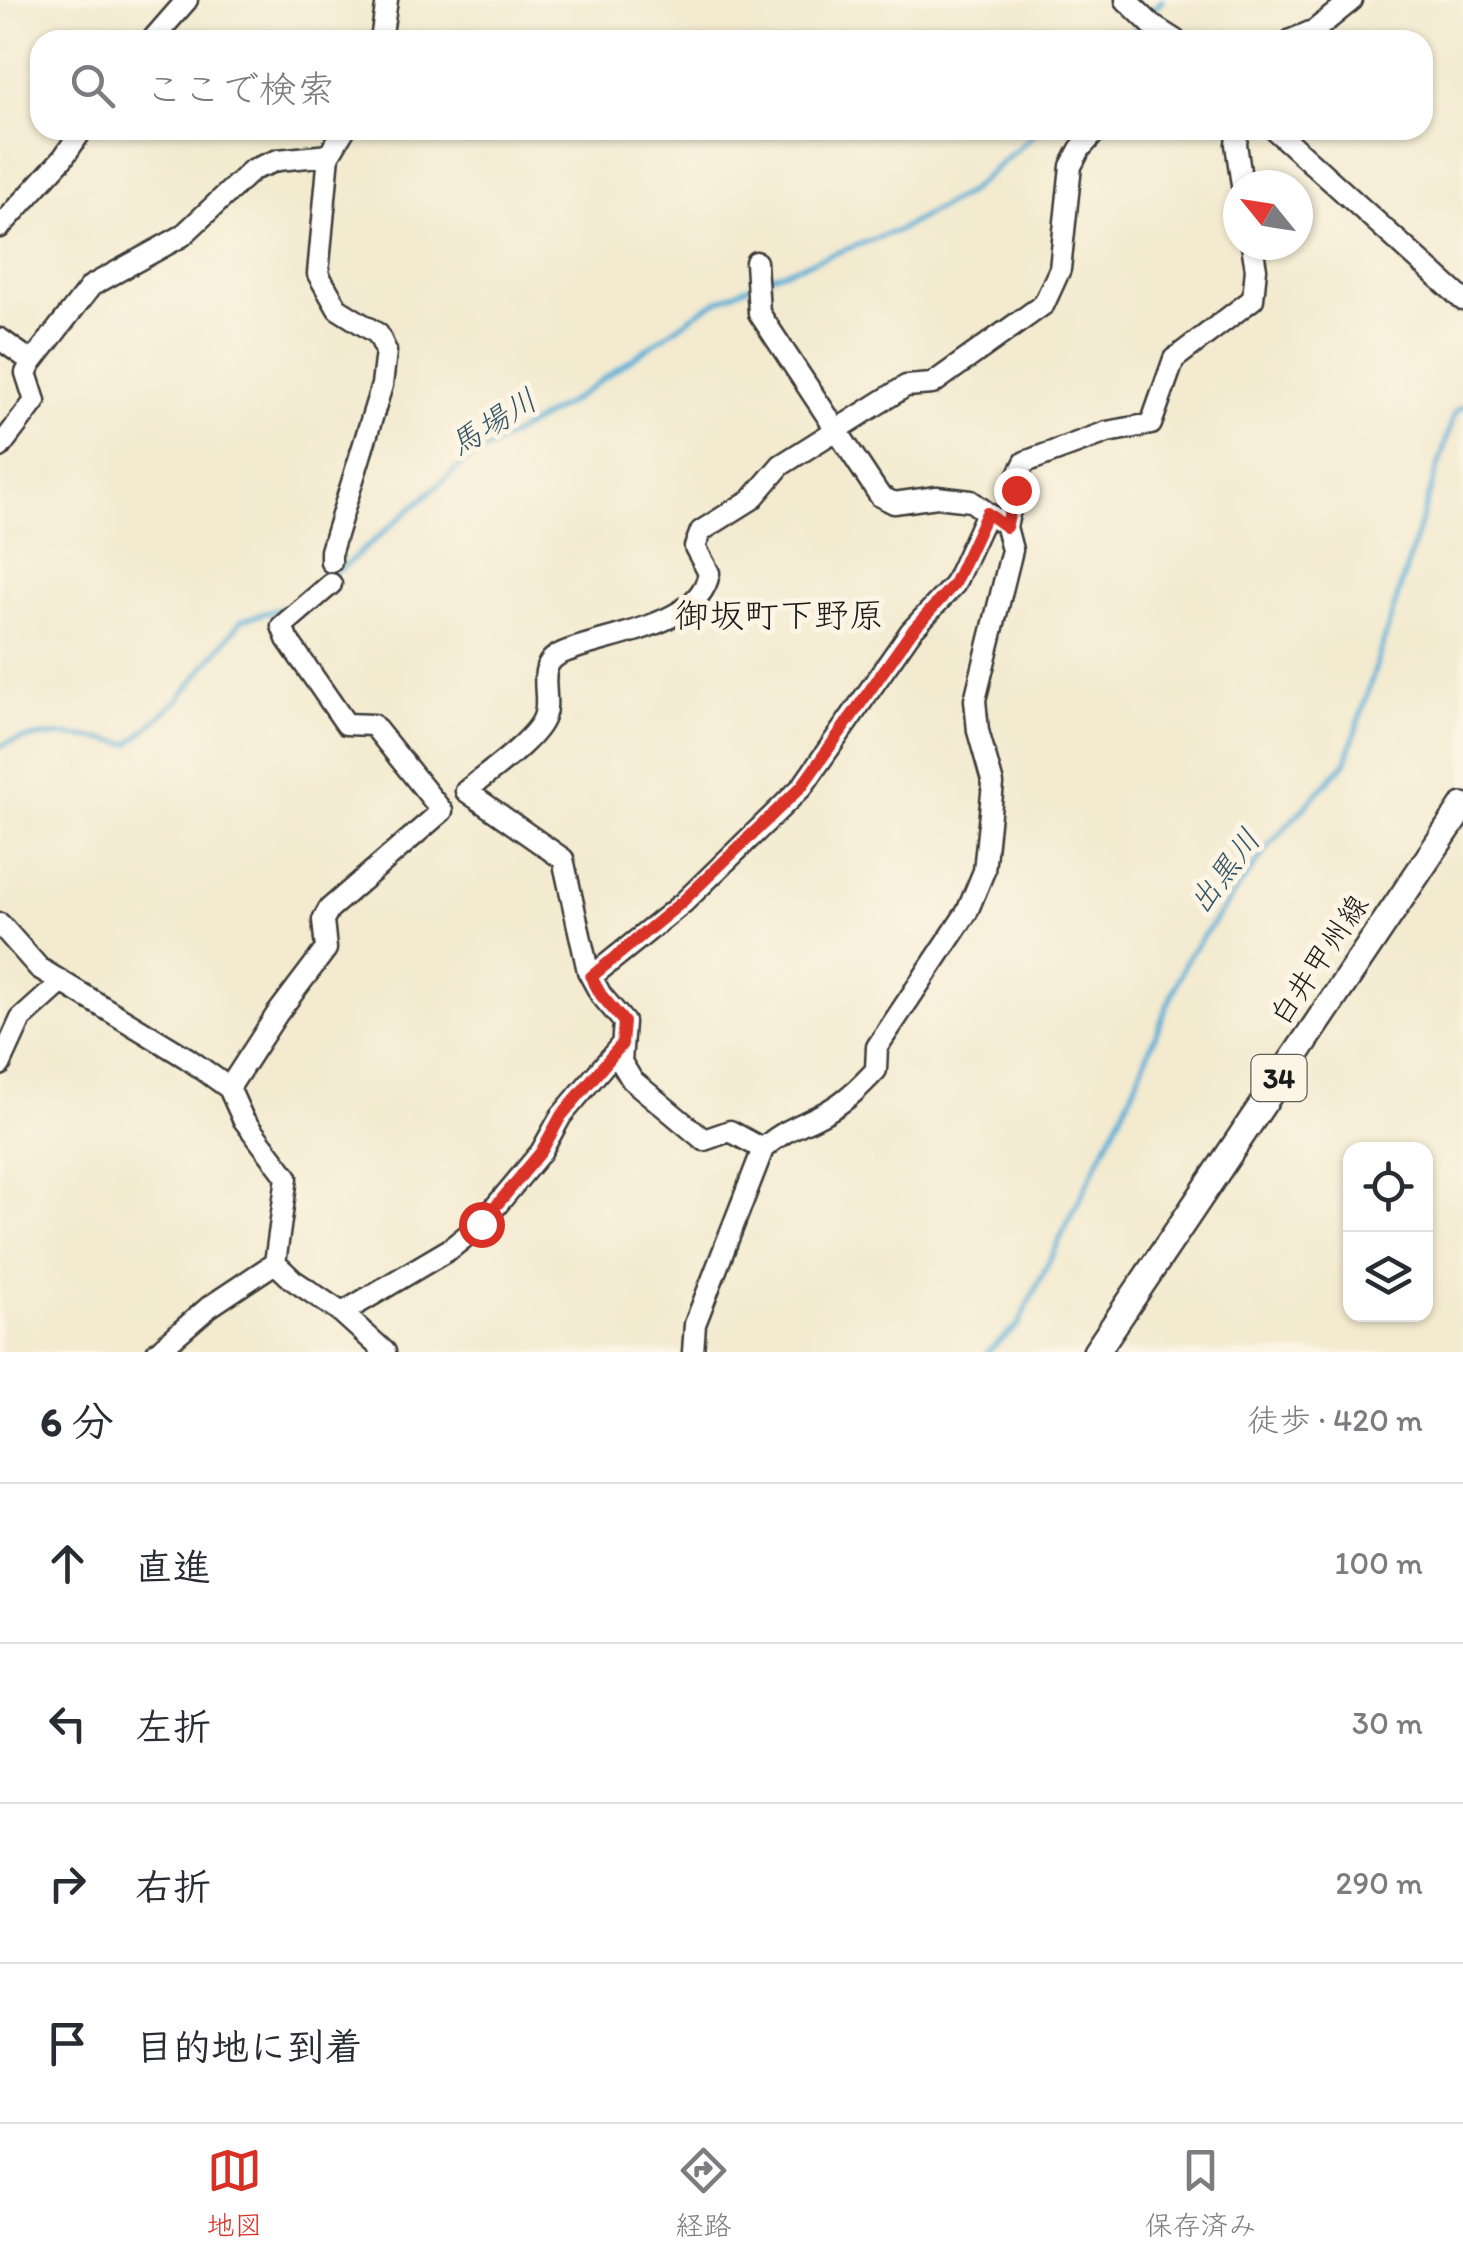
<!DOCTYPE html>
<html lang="ja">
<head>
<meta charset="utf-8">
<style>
	body { margin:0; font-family:Itim,"Klee One",sans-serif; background:#f2f2f3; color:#2b2b33 }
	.controls { position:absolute; right:30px; bottom:30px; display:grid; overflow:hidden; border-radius:20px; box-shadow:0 2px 8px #0004 }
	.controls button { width:90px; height:90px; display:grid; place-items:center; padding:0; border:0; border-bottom:2px solid #e1e1e2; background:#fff; color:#2b2b33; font:50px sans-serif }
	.compass { position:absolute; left:1223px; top:170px; width:90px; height:90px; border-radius:50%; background:#fff; box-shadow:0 2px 8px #0004; rotate:300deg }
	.stop { position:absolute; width:30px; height:30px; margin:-22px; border:8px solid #d93025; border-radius:50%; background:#fff }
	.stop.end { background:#d93025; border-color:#fff; box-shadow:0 2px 10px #0008 }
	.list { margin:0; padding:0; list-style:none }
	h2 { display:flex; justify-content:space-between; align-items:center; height:130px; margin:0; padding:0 40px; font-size:42px }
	h2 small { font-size:32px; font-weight:400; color:#7c7c81 }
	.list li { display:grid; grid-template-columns:65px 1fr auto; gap:30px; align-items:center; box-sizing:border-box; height:160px; padding:0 40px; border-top:2px solid #e1e1e2 }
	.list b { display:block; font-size:38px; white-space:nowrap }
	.list em { font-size:32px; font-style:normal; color:#7c7c81 }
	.icon { flex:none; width:55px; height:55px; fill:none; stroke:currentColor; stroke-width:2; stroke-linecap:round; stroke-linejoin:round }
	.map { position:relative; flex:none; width:1463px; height:1352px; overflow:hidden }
	.search { position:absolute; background:#fff; box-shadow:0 2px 8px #0004; left:30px; right:30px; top:30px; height:110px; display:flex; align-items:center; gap:25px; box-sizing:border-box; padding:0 35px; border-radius:30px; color:#7c7c81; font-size:38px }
	.sheet { height:770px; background:#fff }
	nav { display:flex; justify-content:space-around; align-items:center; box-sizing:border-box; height:140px; border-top:2px solid #e1e1e2; background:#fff; font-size:28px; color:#7c7c81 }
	nav a { display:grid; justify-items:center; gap:5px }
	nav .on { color:#d93025 }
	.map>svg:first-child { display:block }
</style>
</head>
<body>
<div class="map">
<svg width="1463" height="1352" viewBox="0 0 1463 1352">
	<rect width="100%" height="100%" fill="#fcf5e5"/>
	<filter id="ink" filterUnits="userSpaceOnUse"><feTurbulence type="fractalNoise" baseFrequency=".01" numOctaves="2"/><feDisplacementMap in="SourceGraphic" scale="20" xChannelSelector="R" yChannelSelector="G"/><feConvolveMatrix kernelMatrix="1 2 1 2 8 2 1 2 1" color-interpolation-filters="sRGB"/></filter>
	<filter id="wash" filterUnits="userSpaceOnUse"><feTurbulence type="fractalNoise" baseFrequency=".0048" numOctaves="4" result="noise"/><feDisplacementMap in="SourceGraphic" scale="40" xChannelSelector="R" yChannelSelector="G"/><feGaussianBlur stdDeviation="2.25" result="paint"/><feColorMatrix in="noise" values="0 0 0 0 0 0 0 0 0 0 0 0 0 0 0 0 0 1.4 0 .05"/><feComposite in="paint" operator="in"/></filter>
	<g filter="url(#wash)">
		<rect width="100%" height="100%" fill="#f3eacf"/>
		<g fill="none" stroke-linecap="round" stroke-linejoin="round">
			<path stroke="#5aaed6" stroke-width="5" d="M1150,13l12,-13
				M1125,40l18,-19
				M764,279l135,-49 68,-37 72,-63
				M312,588l11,-12 18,-7 124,-107 108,-62 133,-93 43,-21
				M0,746c42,-17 86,-10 130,-2l48,-44 64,-80 50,-15
				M987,1352l31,-27 114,-233 55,-134 85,-116 74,-80 109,-350 8,-6"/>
		</g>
	</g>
	<g filter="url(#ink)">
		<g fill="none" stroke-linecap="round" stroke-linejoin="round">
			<g stroke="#3c3b37" stroke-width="25">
				<path id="minor" d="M1126,0l27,26 22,14
					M152,40l35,-40
					M381,40l6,-40
					M1291,40l24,-10 37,-30
					M1238,130l-2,14 6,41
					M1275,130l188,170
					M0,227l63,-69 19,-28
					M756,262l3,51 121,183 14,7 43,-6 34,4 26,19
					M0,339l32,23 -6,11 9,28 -35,46
					M32,362l59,-76 91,-50 70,-66 26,-10 51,-5
					M331,562v-11l51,-166 4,-34 -8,-17 -40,-25 -20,-35 11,-119 15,-25
					M0,924l39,44 148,90 42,30 14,31 44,58 -12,86 -66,44 -52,45
					M591,977l92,-74 119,-116 109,-156 43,-46 33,-72
					M0,1065l21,-46 41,-37
					M229,1088l48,-74 49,-65 -3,-29 6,-11 113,-98 -69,-86 -27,-1 -59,-85 -5,-13 49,-42
					M763,1149l-33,-18 -26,9 -72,-60 -11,-18 3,-40 -23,-27 -13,-24 -25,-112 -97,-68c20,-17 70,-51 78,-74 8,-21 -10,-51 16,-63 41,-19 140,-26 149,-81l-14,-26 6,-16 51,-32 29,-34 125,-79 26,-2 112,-80 16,-35 11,-103 9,-17 17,-19
					M275,1263l18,17 49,33 43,39
					M342,1313l108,-64 31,-25 60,-72 20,-36 61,-72
					M693,1352l2,-28 68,-175c19,-19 40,-24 63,-37 20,-11 34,-25 50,-42l1,-23 90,-135 17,-41 9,-87 -15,-53 -3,-31 37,-150 -6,-23 12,-51 7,-14 82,-30 44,-8 23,-65 79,-60 3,-30 -4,-24"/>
			</g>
			<g stroke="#3c3b37" stroke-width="30">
				<path id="major" d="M1096,1352l367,-546"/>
			</g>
			<use href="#minor" stroke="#fff" stroke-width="20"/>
			<use href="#major" stroke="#fff" stroke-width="25"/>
		</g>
	</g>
	<g fill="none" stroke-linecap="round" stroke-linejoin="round" filter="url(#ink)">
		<path stroke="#d93025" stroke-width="12" d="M481,1224l60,-72 20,-36 61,-72 2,-22 -23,-27 -10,-18 91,-75 120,-116 110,-155 42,-47 33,-71 19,14 10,-37"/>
	</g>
	<g text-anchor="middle" stroke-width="10" stroke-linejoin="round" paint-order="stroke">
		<rect fill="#fcf5e5" stroke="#5f5d58" stroke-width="2.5" x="1251.5" y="1055" width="55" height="46" rx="8"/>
		<g font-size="28" font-weight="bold" fill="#1c1c1c">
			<text x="1279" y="1088">34</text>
		</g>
		<g font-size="30" fill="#1c1c1c" stroke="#fcf5e5">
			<text transform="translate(1319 960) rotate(-56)" y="10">白井甲州線</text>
		</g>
		<g font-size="32" font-style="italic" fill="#355666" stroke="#fcf5e5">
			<text transform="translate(493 422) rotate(-32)" y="11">馬場川</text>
			<text transform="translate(1224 871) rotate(-53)" y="11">出黒川</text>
		</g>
		<g font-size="35" fill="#1c1c1c" stroke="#fcf5e5">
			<text x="779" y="627">御坂町下野原</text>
		</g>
	</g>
</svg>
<div class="controls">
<button><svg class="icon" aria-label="locate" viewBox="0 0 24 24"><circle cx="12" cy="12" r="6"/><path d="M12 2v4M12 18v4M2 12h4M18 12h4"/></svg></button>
<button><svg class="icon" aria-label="layers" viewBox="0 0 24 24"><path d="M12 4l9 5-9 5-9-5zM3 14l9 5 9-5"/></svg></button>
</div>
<svg class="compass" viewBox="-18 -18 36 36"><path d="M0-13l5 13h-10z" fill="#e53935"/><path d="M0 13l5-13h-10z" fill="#7c7c81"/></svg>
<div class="stop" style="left:481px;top:1224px"></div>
<div class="stop end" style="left:1016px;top:490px"></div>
<div class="search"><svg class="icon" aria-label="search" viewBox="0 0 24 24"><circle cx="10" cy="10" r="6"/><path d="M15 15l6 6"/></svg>ここで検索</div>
</div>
<section class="sheet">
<h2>6 分<small>徒歩 · 420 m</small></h2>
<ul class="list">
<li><svg class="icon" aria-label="ahead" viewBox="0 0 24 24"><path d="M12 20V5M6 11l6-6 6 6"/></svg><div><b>直進</b></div><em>100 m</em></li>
<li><svg class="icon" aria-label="left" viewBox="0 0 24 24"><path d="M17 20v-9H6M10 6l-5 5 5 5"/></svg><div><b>左折</b></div><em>30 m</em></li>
<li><svg class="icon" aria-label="right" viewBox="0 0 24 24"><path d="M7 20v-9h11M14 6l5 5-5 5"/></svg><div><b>右折</b></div><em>290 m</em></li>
<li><svg class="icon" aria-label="arrive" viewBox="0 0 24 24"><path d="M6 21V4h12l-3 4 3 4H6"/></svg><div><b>目的地に到着</b></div></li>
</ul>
</section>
<nav>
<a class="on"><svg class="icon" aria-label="map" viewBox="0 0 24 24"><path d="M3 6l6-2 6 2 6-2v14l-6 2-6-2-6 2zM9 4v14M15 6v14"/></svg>地図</a>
<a><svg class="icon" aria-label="directions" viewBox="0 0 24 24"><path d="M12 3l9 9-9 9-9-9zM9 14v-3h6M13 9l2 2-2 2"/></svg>経路</a>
<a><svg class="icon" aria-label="saved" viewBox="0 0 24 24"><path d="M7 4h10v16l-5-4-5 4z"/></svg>保存済み</a>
</nav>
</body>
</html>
